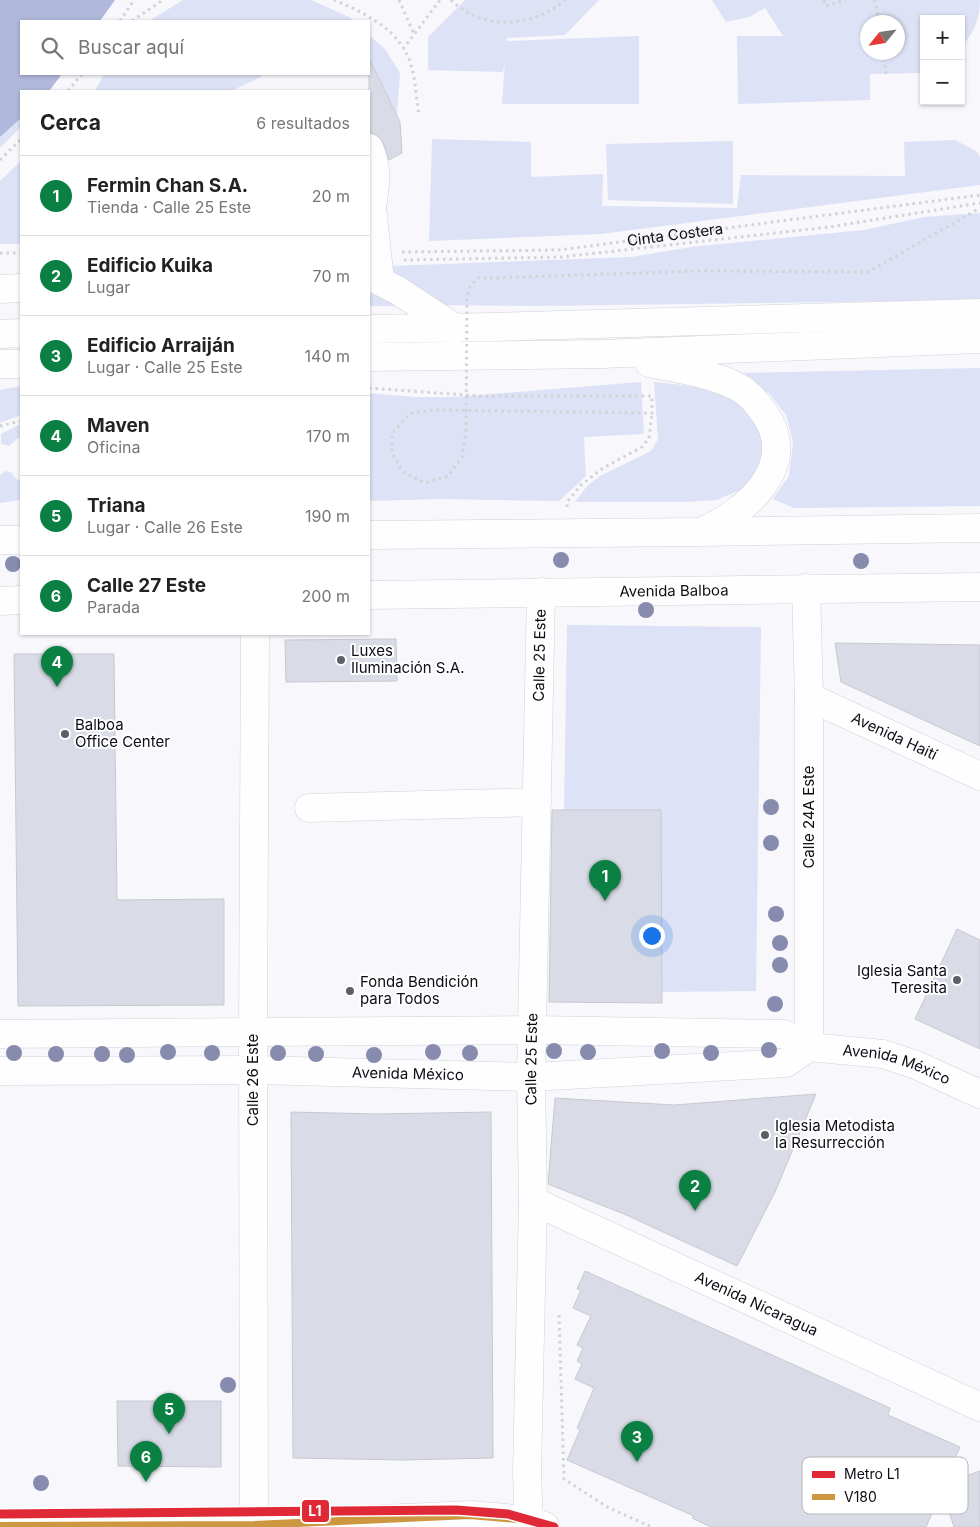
<!DOCTYPE html>
<html lang="es">
<head>
<meta charset="utf-8">
<style>
	body { margin:0; font-family:Inter,sans-serif; background:#f2f2f2; color:#222 }
	.controls { position:absolute; right:15px; top:15px; display:grid; overflow:hidden; border-radius:0px; box-shadow:0 1px 4px #0004 }
	.controls button { width:45px; height:45px; display:grid; place-items:center; padding:0; border:0; border-bottom:1px solid #e0e0e0; background:#fff; color:#222; font:25px sans-serif }
	.compass { position:absolute; left:860px; top:15px; width:45px; height:45px; border-radius:50%; background:#fff; box-shadow:0 1px 4px #0004; rotate:240deg }
	.you { position:absolute; left:651px; top:935px; width:18px; height:18px; margin:-12px; border:4px solid #fff; border-radius:50%; background:#1a73e8; box-shadow:0 0 0 8px #1a73e833 }
	.badge { display:grid; place-items:center; width:32px; height:32px; border-radius:50%; background:#0b8043; color:#fff; font-size:16px; font-weight:700 }
	.pin { position:absolute; translate:-50% -41px; filter:drop-shadow(0 1px 2px #0008) }
	.pin::after { content:''; position:absolute; top:26px; width:18px; height:15px; background:inherit; clip-path:polygon(0 0,100% 0,50% 100%) }
	.list { margin:0; padding:0; list-style:none }
	h2 { display:flex; justify-content:space-between; align-items:center; height:65px; margin:0; padding:0 20px; font-size:21px }
	h2 small { font-size:16px; font-weight:400; color:#767676 }
	.list li { display:grid; grid-template-columns:32px 1fr auto; gap:15px; align-items:center; box-sizing:border-box; height:80px; padding:0 20px; border-top:1px solid #e0e0e0 }
	.list b { display:block; font-size:19px; white-space:nowrap }
	.list p { margin:0; font-size:16px; white-space:nowrap; color:#767676 }
	.list em { font-size:16px; font-style:normal; color:#767676 }
	.icon { flex:none; width:28px; height:28px; fill:none; stroke:currentColor; stroke-width:2; stroke-linecap:round; stroke-linejoin:round }
	.map { position:relative; flex:none; width:980px; height:1527px; overflow:hidden }
	.search { position:absolute; background:#fff; box-shadow:0 1px 4px #0004; left:20px; top:20px; width:350px; height:55px; display:flex; align-items:center; gap:12px; box-sizing:border-box; padding:0 18px; border-radius:0px; color:#767676; font-size:19px }
	.panel { position:absolute; background:#fff; box-shadow:0 1px 4px #0004; left:20px; top:90px; width:350px; height:545px; border-radius:0px }
	.map>svg:first-child { display:block }
</style>
</head>
<body>
<div class="map">
<svg width="980" height="1527" viewBox="0 0 980 1527">
	<rect width="100%" height="100%" fill="#f7f7fc"/>
	<path fill="#dde2f6" fill-rule="evenodd" d="M183,0h128l38,17 4,4h-204z
		M465,0h134l-34,35 -58,3v3l132,-5v68h-137l3,-45 -2,13 -75,-2v-33z
		M712,0h268c0,19 -6,33 -19,47v-28h-37v54l-54,1v26l-132,4 -1,-68h68h-22l-18,-28 -16,9 -23,5zM898,22v30h-30v-30z
		M369,35l16,14 15,24 -3,42 -28,-57z
		M104,74h156l1,3 -30,14h-136z
		M21,118v9l-21,21v-11z
		M432,139l99,3v35l72,-3 -1,32 135,2 4,-33 164,1 -1,-34 51,-2 21,11 4,6v28l-379,49 -172,7z
		M733,141v63l-125,-4 -2,-56z
		M21,161v83h-21v-63z
		M980,213v87l-446,6 -98,-1 -40,-29 -6,-10 241,-9 60,-10 173,-17 60,-13z
		M369,283l34,23h-34z
		M980,368v138l-186,2 -21,-9 16,-23 4,-34 -7,-27 -16,-21 -34,-21z
		M641,382l3,52 -60,3 2,39 -27,25 -119,-2 -71,2v-108l46,4h40z
		M654,382c27,3 69,5 91,24 6,5 16,30 20,38l-9,35 -18,12 -21,9 -31,2h-111l12,-16 13,-10 51,-25 7,-12z
		M21,386v29l-21,8v-33z
		M21,424v14h-3l-9,8 -8,-2v-10z
		M6,471l6,2 5,7 4,-1v21l-21,3v-28z
		M567,625l194,2 -5,364 -94,1 -1,-182h-97z"/>
	<path fill="#b0b8dc" d="M0,0h115l-15,21h-79v53h41l-13,17h-28v27l-21,19z"/>
	<path fill="#d9dce7" stroke="#c8c9cf" d="M369,58l31,64 2,31 -13,7 -6,-18 -5,-6 -7,-3 -2,-5z
		M396,639l1,42 -111,1 -1,-42z
		M835,643l145,2v101l-139,-64z
		M14,654h100l3,246 107,-1v106l-206,1z
		M552,810h109l1,193 -113,-1z
		M957,929l23,11v109l-65,-30z
		M816,1094l-41,98 -38,74 -113,-52 -76,-30 7,-86 119,7z
		M291,1112l85,2 115,-2 2,346 -90,2 -110,-2z
		M585,1271l305,137 -2,7 72,32 -16,36 36,-12v56h-26l-12,-37 -16,37h-215l-19,-9 2,-2 -127,-56 13,-30 -3,-2 17,-40 -19,-9 7,-15 -5,-3 6,-13 -6,-3 14,-29 -18,-8 8,-18 -4,-1z
		M117,1401h104v66l-103,-1z"/>
	<g fill="none" stroke-linecap="round" stroke-linejoin="round">
		<g stroke="#d0d2d8" stroke-width="29">
			<g id="minor">
				<path d="M369,148c10,23 6,36 3,60"/>
				<path d="M369,200l3,8 8,73"/>
				<path d="M369,276l28,14 58,38 -2,2"/>
				<path d="M0,289l21,-1"/>
				<path d="M369,329l125,-2 486,-14"/>
				<path d="M0,334l21,-1"/>
				<path d="M806,588l3,109v350"/>
				<path id="s2" d="M809,697l171,79"/>
				<path d="M309,808l228,-6"/>
				<path id="s3" d="M0,1034l533,-4 251,4 25,13 74,7 33,11 64,29"/>
				<path id="s4" d="M0,1071l253,-1 278,7 255,-14 23,-16"/>
				<path id="s5" d="M533,1201l447,206"/>
				<path d="M0,1526l254,-1 216,-10 59,5 16,6"/>
				<path d="M254,1527l-1,-494 2,-399"/>
				<path id="s6" d="M529,1527l-2,-55 6,-271 -2,-124 10,-485"/>
			</g>
		</g>
		<g stroke="#d0d2d8" stroke-width="29">
			<g id="major">
				<path id="s7" d="M369,595l611,-8"/>
				<path d="M0,601l21,-1"/>
			</g>
		</g>
		<g stroke="#d0d2d8" stroke-width="29">
			<path id="highway" d="M369,357l233,-3 378,-15
				M649,363c30,6 61,10 89,24 11,6 20,17 27,27 35,52 -18,97 -62,117
				M0,364h21
				M369,535l330,-3 281,-4
				M0,540h21"/>
		</g>
		<g stroke="#d2d3d5" stroke-width="3" stroke-dasharray="2.5 4" stroke-linecap="butt">
			<path d="M334,0c31,13 67,30 77,65 5,16 5,34 8,50"/>
			<path d="M399,0l15,34"/>
			<path d="M451,0c31,31 82,28 114,0"/>
			<path d="M824,0l2,6 20,-6"/>
			<path d="M874,0l2,3 2,19"/>
			<path d="M120,21l14,-21"/>
			<path d="M132,21l31,-21"/>
			<path d="M403,49l37,-49"/>
			<path d="M883,52l3,22"/>
			<path d="M68,91l14,-17"/>
			<path d="M0,160l21,-21"/>
			<path id="s1" d="M402,252l157,-2 421,-55"/>
			<path d="M0,253h21"/>
			<path d="M404,260l158,-3 267,-30 151,-24"/>
			<path d="M490,278l210,-7 168,1 112,-64"/>
			<path d="M369,388l110,8h173v17l-217,-3 -25,3 -18,21v19l11,19 22,11 23,-7 14,-19 4,-26"/>
			<path d="M0,426l21,-5"/>
			<path d="M567,507v-5l14,-17 22,-17 39,-21 7,-9 3,-25"/>
			<path d="M559,1315l5,164 45,29 43,19"/>
		</g>
		<use href="#minor" stroke="#fefeff" stroke-width="28"/>
		<use href="#major" stroke="#fefeff" stroke-width="28"/>
		<use href="#highway" stroke="#fefeff" stroke-width="28"/>
		<path stroke="#d2d3d5" stroke-width="3" stroke-dasharray="2.5 4" stroke-linecap="butt" d="M466,431l1,-133 3,-11 7,-9h13"/>
		<g stroke="#fff" stroke-width="11">
			<path id="bus-1" d="M0,1526l254,-1 216,-10 59,5 18,7"/>
		</g>
		<use href="#bus-1" stroke="#cc9740" stroke-width="8"/>
		<g stroke="#fff" stroke-width="12">
			<path id="metro-1" d="M0,1514l456,-4 52,4 46,13"/>
		</g>
		<use href="#metro-1" stroke="#df2937" stroke-width="9"/>
	</g>
	<g fill="#878bae">
		<circle cx="561" cy="560" r="8"/>
		<circle cx="861" cy="561" r="8"/>
		<circle cx="13" cy="564" r="8"/>
		<circle cx="646" cy="610" r="8"/>
		<circle cx="771" cy="807" r="8"/>
		<circle cx="771" cy="843" r="8"/>
		<circle cx="776" cy="914" r="8"/>
		<circle cx="780" cy="943" r="8"/>
		<circle cx="780" cy="965" r="8"/>
		<circle cx="775" cy="1004" r="8"/>
		<circle cx="769" cy="1050" r="8"/>
		<circle cx="554" cy="1051" r="8"/>
		<circle cx="662" cy="1051" r="8"/>
		<circle cx="168" cy="1052" r="8"/>
		<circle cx="433" cy="1052" r="8"/>
		<circle cx="588" cy="1052" r="8"/>
		<circle cx="14" cy="1053" r="8"/>
		<circle cx="212" cy="1053" r="8"/>
		<circle cx="278" cy="1053" r="8"/>
		<circle cx="470" cy="1053" r="8"/>
		<circle cx="711" cy="1053" r="8"/>
		<circle cx="56" cy="1054" r="8"/>
		<circle cx="102" cy="1054" r="8"/>
		<circle cx="316" cy="1054" r="8"/>
		<circle cx="127" cy="1055" r="8"/>
		<circle cx="374" cy="1055" r="8"/>
		<circle cx="228" cy="1385" r="8"/>
		<circle cx="41" cy="1483" r="8"/>
	</g>
	<g fill="#5e5f65" stroke="#fff" stroke-width="2">
		<circle cx="341" cy="660" r="5"/>
		<circle cx="65" cy="734" r="5"/>
		<circle cx="957" cy="980" r="5"/>
		<circle cx="350" cy="991" r="5"/>
		<circle cx="765" cy="1135" r="5"/>
	</g>
	<g text-anchor="middle" stroke-width="4" stroke-linejoin="round" paint-order="stroke">
		<g font-size="15" fill="#0b0d13" stroke="#fff">
			<text dy="5" stroke="none"><textPath href="#s1" startOffset="274">Cinta Costera</textPath></text>
			<text dy="5" stroke="none"><textPath href="#s7" startOffset="305">Avenida Balboa</textPath></text>
			<text dy="5" stroke="none"><textPath href="#s6" startOffset="872">Calle 25 Este</textPath></text>
			<text dy="5" stroke="none"><textPath href="#s2" startOffset="94">Avenida Haití</textPath></text>
			<text transform="translate(809 817) rotate(-90)" y="5">Calle 24A Este</text>
			<text dy="5" stroke="none"><textPath href="#s6" startOffset="468">Calle 25 Este</textPath></text>
			<text dy="5" stroke="none"><textPath href="#s3" startOffset="902">Avenida México</textPath></text>
			<text dy="5" stroke="none"><textPath href="#s4" startOffset="408">Avenida México</textPath></text>
			<text transform="translate(253 1080) rotate(-90)" y="5">Calle 26 Este</text>
			<text dy="5" stroke="none"><textPath href="#s5" startOffset="246">Avenida Nicaragua</textPath></text>
		</g>
		<g font-size="15" fill="#0b0d13" stroke="#fff" text-anchor="start">
			<text x="351" y="656">Luxes<tspan x="351" dy="17">Iluminación S.A.</tspan></text>
			<text x="75" y="730">Balboa<tspan x="75" dy="17">Office Center</tspan></text>
			<text x="947" y="976" text-anchor="end">Iglesia Santa<tspan x="947" dy="17">Teresita</tspan></text>
			<text x="360" y="987">Fonda Bendición<tspan x="360" dy="17">para Todos</tspan></text>
			<text x="775" y="1131">Iglesia Metodista<tspan x="775" dy="17">la Resurrección</tspan></text>
		</g>
	</g>
	<rect x="802" y="1457" width="166" height="57" rx="8" fill="#fff" stroke="#b6b6b8" stroke-width="1"/>
	<rect x="812" y="1471" width="23" height="7" fill="#df2937"/>
	<rect x="812" y="1494" width="23" height="6" fill="#cc9740"/>
	<g font-size="14" fill="#0b0d13">
		<text x="844" y="1479">Metro L1</text>
		<text x="844" y="1502">V180</text>
	</g>
	<rect stroke="#fff" stroke-width="2" x="301" y="1499" width="29" height="24" rx="5" fill="#df2937"/>
	<g font-size="14" text-anchor="middle" font-weight="bold" fill="#fff">
		<text x="315" y="1516">L1</text>
	</g>
</svg>
<div class="controls">
<button>+</button>
<button>−</button>
</div>
<svg class="compass" viewBox="-18 -18 36 36"><path d="M0-13l5 13h-10z" fill="#e53935"/><path d="M0 13l5-13h-10z" fill="#767676"/></svg>
<div class="you"></div>
<div class="pin badge" style="left:605px;top:901px">1</div>
<div class="pin badge" style="left:695px;top:1211px">2</div>
<div class="pin badge" style="left:637px;top:1462px">3</div>
<div class="pin badge" style="left:57px;top:687px">4</div>
<div class="pin badge" style="left:169px;top:1434px">5</div>
<div class="pin badge" style="left:146px;top:1482px">6</div>
<div class="search"><svg class="icon" aria-label="search" viewBox="0 0 24 24"><circle cx="10" cy="10" r="6"/><path d="M15 15l6 6"/></svg>Buscar aquí</div>
<section class="panel">
<h2>Cerca<small>6 resultados</small></h2>
<ul class="list">
<li><span class="badge">1</span><div><b>Fermin Chan S.A.</b><p>Tienda · Calle 25 Este</p></div><em>20 m</em></li>
<li><span class="badge">2</span><div><b>Edificio Kuika</b><p>Lugar</p></div><em>70 m</em></li>
<li><span class="badge">3</span><div><b>Edificio Arraiján</b><p>Lugar · Calle 25 Este</p></div><em>140 m</em></li>
<li><span class="badge">4</span><div><b>Maven</b><p>Oficina</p></div><em>170 m</em></li>
<li><span class="badge">5</span><div><b>Triana</b><p>Lugar · Calle 26 Este</p></div><em>190 m</em></li>
<li><span class="badge">6</span><div><b>Calle 27 Este</b><p>Parada</p></div><em>200 m</em></li>
</ul>
</section>
</div>
</body>
</html>
